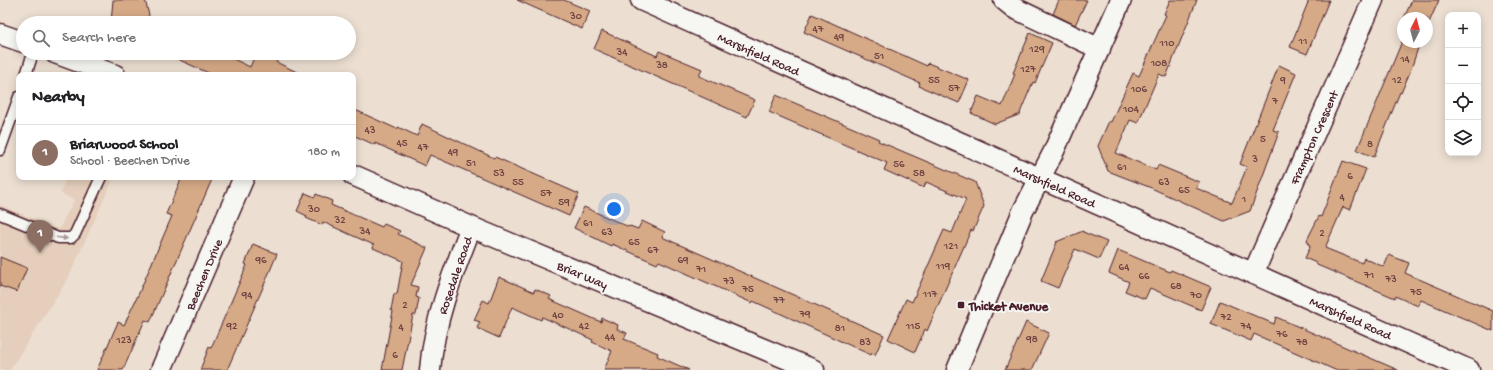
<!DOCTYPE html>
<html lang="en">
<head>
<meta charset="utf-8">
<style>
	body { margin:0; font-family:"Gochi Hand",sans-serif; background:#f2f2f2; color:#202124 }
	.controls { position:absolute; right:12px; top:12px; display:grid; overflow:hidden; border-radius:8px; box-shadow:0 2px 10px #0003 }
	.controls button { width:36px; height:36px; display:grid; place-items:center; padding:0; border:0; border-bottom:1px solid #e0e0e0; background:#fff; color:#202124; font:20px sans-serif }
	.compass { position:absolute; left:1397px; top:12px; width:36px; height:36px; border-radius:50%; background:#fff; box-shadow:0 2px 10px #0003; rotate:6deg }
	.you { position:absolute; left:614px; top:209px; width:14px; height:14px; margin:-10px; border:3px solid #fff; border-radius:50%; background:#1a73e8; box-shadow:0 0 0 6px #1a73e833 }
	.badge { display:grid; place-items:center; width:26px; height:26px; border-radius:50%; background:#b45309; color:#fff; font-size:13px; font-weight:700 }
	.pin { position:absolute; translate:-50% -33px; filter:drop-shadow(0 1px 2px #0008) }
	.pin::after { content:''; position:absolute; top:21px; width:14px; height:12px; background:inherit; clip-path:polygon(0 0,100% 0,50% 100%) }
	.list { margin:0; padding:0; list-style:none }
	h2 { display:flex; justify-content:space-between; align-items:center; height:52px; margin:0; padding:0 16px; font-size:17px }
	h2 small { font-size:13px; font-weight:400; color:#757577 }
	.list li { display:grid; grid-template-columns:26px 1fr auto; gap:12px; align-items:center; box-sizing:border-box; height:56px; padding:0 16px; border-top:1px solid #e0e0e0 }
	.list b { display:block; font-size:15px; white-space:nowrap }
	.list p { margin:0; font-size:13px; white-space:nowrap; color:#757577 }
	.list em { font-size:13px; font-style:normal; color:#757577 }
	.icon { flex:none; width:22px; height:22px; fill:none; stroke:currentColor; stroke-width:2; stroke-linecap:round; stroke-linejoin:round }
	.map { position:relative; flex:none; width:1493px; height:370px; overflow:hidden }
	.search { position:absolute; background:#fff; box-shadow:0 2px 10px #0003; left:16px; top:16px; width:340px; height:44px; display:flex; align-items:center; gap:10px; box-sizing:border-box; padding:0 14px; border-radius:22px; color:#757577; font-size:15px }
	.panel { position:absolute; background:#fff; box-shadow:0 2px 10px #0003; left:16px; top:72px; width:340px; height:108px; border-radius:8px }
	.map>svg:first-child { display:block }
</style>
</head>
<body>
<div class="map">
<svg width="1493" height="370" viewBox="0 0 1493 370">
	<rect width="100%" height="100%" fill="#ecdfd2"/>
	<filter id="ink" filterUnits="userSpaceOnUse"><feTurbulence type="fractalNoise" baseFrequency=".025" numOctaves="2"/><feDisplacementMap in="SourceGraphic" scale="8" xChannelSelector="R" yChannelSelector="G"/><feConvolveMatrix kernelMatrix="1 2 1 2 8 2 1 2 1" color-interpolation-filters="sRGB"/></filter>
	<g filter="url(#ink)">
		<path fill="#e5cfbc" d="M67,177h47l-45,100 -59,93h-10v-165l59,24 15,-29 -14,-7z"/>
		<path fill="#d6aa87" stroke="#4a1f2b" d="M113,0h32l4,15 -4,8h-34z
			M517,0h47l26,11 -8,18z
			M1059,0h28l-12,25 -22,-11z
			M1170,0h27l-31,77 -7,-3 -21,49 -8,-3 -14,33 40,17 2,-5 41,17 -3,6 36,15 15,-36 -7,-3 39,-99 17,8 -23,57 6,2 -29,79 -26,10 -75,-34 -41,-16 -10,-25 11,-25 2,1 22,-49 6,3 27,-61 -2,-1z
			M1309,0h20l-22,54 -17,-7z
			M1412,0h27l-12,27v-9h-23z
			M812,14l115,52 1,-3 41,17 -10,23 -40,-17 1,-3 -116,-51z
			M602,31l55,25 2,-5 43,18 -3,7 56,24 -8,17 -153,-68z
			M1030,33l22,10 -17,40 -2,-1 -13,31 1,1 -26,10 -24,-11 7,-17 24,10 13,-32 -2,-1z
			M1403,39v3h17l-10,30 -9,21 -1,-1 -26,65 -17,-7z
			M164,53h57l29,14 6,-14h5l16,7 -1,2 27,13h-90z
			M776,95l103,44 -1,2 97,41 9,24 -11,25 -2,-1 -44,101 -2,-2 -10,23 -27,-13 18,-40 6,3 32,-72 8,3 14,-34 -40,-17 -2,6 -40,-18 3,-7 -118,-51z
			M353,109l44,20 1,-2 19,9 5,-12 72,34 1,-1 84,37 -10,22 -139,-61 -5,11 -50,-23v2l-22,-10z
			M1343,161l23,8 -16,41 -7,-3 -18,41 37,15 2,-5 20,9 5,-12 20,8 -4,10 88,38v20l-72,-31 -3,6 -23,-10v2l-78,-33 -1,-2 -11,-5 5,-11 -3,-7 12,-24 2,1z
			M182,177h31l-63,145 -5,-2 -22,50h-26l21,-48 6,3 15,-32 33,-77 -6,-2z
			M305,193l10,4 1,-3 16,7 -1,4 51,22 2,-3 16,7 -2,3 29,14 -16,37 7,2 -2,10 3,1 -3,17h-3l-11,55h-20l11,-59 -2,-1 3,-16h3l6,-33 -30,-13 1,-3 -25,-11 -26,-12 -1,3 -16,-7 1,-2 -10,-5z
			M584,207l45,20 1,-1 8,3 4,-8 23,11 -3,5 222,98 -9,20 -3,-2 -1,2 -118,-54 -1,2 -93,-42 -2,3 -45,-20 -1,2 -37,-18z
			M1083,231v1l24,10 -8,17 -24,-10 -17,39 -17,-7 16,-39h-1z
			M253,244l24,10 -13,31 -37,85h-27l9,-23 2,1 36,-83 -2,-1z
			M1118,250l52,22 1,-2 40,17 -10,23 -51,-22 -5,11 -20,-8 4,-9 -20,-9z
			M0,257l27,11 -10,24 -17,-6z
			M499,277l35,15 1,-3 16,7 -2,3 52,23 1,-4 16,7 -1,4 10,4 -3,6 34,14 -1,3 32,14h-85l8,-19 -20,-9 1,-2 -26,-12 -25,-11 -1,3 -29,-13 -13,31 -22,-10 3,-6 -6,-2 9,-20 6,3z
			M1220,301l54,23 2,-7 122,53h-63l-81,-36 -3,7 -40,-17z
			M1026,322l23,11 -17,37h-27z"/>
		<g fill="none" stroke-linecap="round" stroke-linejoin="round">
			<g stroke="#4a1f2b" stroke-width="13">
				<path id="lane" d="M26,75l7,-22
					M0,150l19,-53
					M0,214l58,24h13l4,-4 26,-57"/>
			</g>
			<g stroke="#4a1f2b" stroke-width="23">
				<path id="street" d="M641,0l828,370
					M1004,0l10,8 86,41
					M0,34l23,8
					M55,53l60,22
					M353,175l118,52 343,143
					M1253,274l120,-274
					M161,370l83,-193
					M430,370c4,-50 23,-97 41,-143
					M957,370l66,-159 30,-58 68,-153"/>
			</g>
			<use href="#lane" stroke="#f6f6f2" stroke-width="10"/>
			<use href="#street" stroke="#f6f6f2" stroke-width="20"/>
		</g>
		<defs><path id="oneway-solid" d="M-6-.8H1V-3.2L6.5 0L1 3.2V.8H-6Z"/></defs>
		<use fill="#a99598" href="#oneway-solid" transform="translate(62 238) rotate(7)"/>
	</g>
	<rect fill="#4a1f2b" stroke="#f6f6f2" stroke-width="1.5" x="957" y="301" width="8" height="8" rx="2"/>
	<g text-anchor="middle" stroke-width="4" stroke-linejoin="round" paint-order="stroke">
		<g font-size="11" fill="#6d4242">
			<text x="576" y="19">30</text>
			<text x="818" y="32">47</text>
			<text x="839" y="40">49</text>
			<text x="1303" y="44">11</text>
			<text x="1167" y="46">110</text>
			<text x="1037" y="52">129</text>
			<text x="622" y="55">34</text>
			<text x="879" y="59">51</text>
			<text x="1405" y="62">14</text>
			<text x="1159" y="66">108</text>
			<text x="662" y="68">38</text>
			<text x="1028" y="72">127</text>
			<text x="934" y="83">55</text>
			<text x="1283" y="83">9</text>
			<text x="1397" y="83">12</text>
			<text x="954" y="91">57</text>
			<text x="1139" y="92">106</text>
			<text x="1275" y="104">7</text>
			<text x="1131" y="112">104</text>
			<text x="370" y="133">43</text>
			<text x="1263" y="142">5</text>
			<text x="402" y="146">45</text>
			<text x="1370" y="147">8</text>
			<text x="423" y="150">47</text>
			<text x="453" y="155">49</text>
			<text x="1255" y="162">3</text>
			<text x="471" y="166">51</text>
			<text x="899" y="167">56</text>
			<text x="1122" y="170">61</text>
			<text x="499" y="176">53</text>
			<text x="919" y="176">58</text>
			<text x="1350" y="179">6</text>
			<text x="518" y="185">55</text>
			<text x="1164" y="185">63</text>
			<text x="1184" y="193">65</text>
			<text x="546" y="196">57</text>
			<text x="1342" y="200">4</text>
			<text x="1244" y="202">1</text>
			<text x="564" y="205">59</text>
			<text x="314" y="212">30</text>
			<text x="340" y="223">32</text>
			<text x="588" y="226">61</text>
			<text x="365" y="234">34</text>
			<text x="607" y="235">63</text>
			<text x="1322" y="236">2</text>
			<text x="634" y="245">65</text>
			<text x="951" y="249">121</text>
			<text x="653" y="253">67</text>
			<text x="261" y="263">96</text>
			<text x="683" y="263">69</text>
			<text x="943" y="269">119</text>
			<text x="1124" y="270">64</text>
			<text x="701" y="272">71</text>
			<text x="1369" y="278">71</text>
			<text x="1144" y="279">66</text>
			<text x="1391" y="282">73</text>
			<text x="729" y="284">73</text>
			<text x="1176" y="289">68</text>
			<text x="748" y="292">75</text>
			<text x="1416" y="295">75</text>
			<text x="930" y="297">117</text>
			<text x="247" y="298">94</text>
			<text x="1196" y="298">70</text>
			<text x="779" y="303">77</text>
			<text x="405" y="308">2</text>
			<text x="805" y="317">79</text>
			<text x="558" y="318">40</text>
			<text x="1226" y="320">72</text>
			<text x="232" y="329">92</text>
			<text x="584" y="329">42</text>
			<text x="913" y="329">115</text>
			<text x="1246" y="329">74</text>
			<text x="401" y="330">4</text>
			<text x="840" y="331">81</text>
			<text x="1282" y="337">76</text>
			<text x="610" y="340">44</text>
			<text x="1032" y="342">98</text>
			<text x="124" y="343">123</text>
			<text x="865" y="345">83</text>
			<text x="1302" y="345">78</text>
			<text x="395" y="358">6</text>
		</g>
		<g font-size="13" fill="#4a1f2b" stroke="#f6f6f2">
			<text transform="translate(759 53) rotate(24)" y="5">Marshfield Road</text>
			<text transform="translate(1313 137) rotate(-66)" y="5">Frampton Crescent</text>
			<text transform="translate(1055 185) rotate(24)" y="5">Marshfield Road</text>
			<text transform="translate(203 274) rotate(-67)" y="5">Beechen Drive</text>
			<text transform="translate(583 274) rotate(23)" y="5">Briar Way</text>
			<text transform="translate(454 275) rotate(-71)" y="5">Rosedale Road</text>
			<text transform="translate(1351 317) rotate(24)" y="5">Marshfield Road</text>
		</g>
		<g font-size="13" font-weight="bold" fill="#4a1f2b" stroke="#f6f6f2" text-anchor="start">
			<text x="969" y="310">Thicket Avenue</text>
		</g>
	</g>
</svg>
<div class="controls">
<button>+</button>
<button>−</button>
<button><svg class="icon" aria-label="locate" viewBox="0 0 24 24"><circle cx="12" cy="12" r="6"/><path d="M12 2v4M12 18v4M2 12h4M18 12h4"/></svg></button>
<button><svg class="icon" aria-label="layers" viewBox="0 0 24 24"><path d="M12 4l9 5-9 5-9-5zM3 14l9 5 9-5"/></svg></button>
</div>
<svg class="compass" viewBox="-18 -18 36 36"><path d="M0-13l5 13h-10z" fill="#e53935"/><path d="M0 13l5-13h-10z" fill="#757577"/></svg>
<div class="you"></div>
<div class="pin badge" style="left:40px;top:253px;background:#8d6e63">1</div>
<div class="search"><svg class="icon" aria-label="search" viewBox="0 0 24 24"><circle cx="10" cy="10" r="6"/><path d="M15 15l6 6"/></svg>Search here</div>
<section class="panel">
<h2>Nearby<small></small></h2>
<ul class="list">
<li><span class="badge" style="background:#8d6e63">1</span><div><b>Briarwood School</b><p>School · Beechen Drive</p></div><em>180 m</em></li>
</ul>
</section>
</div>
</body>
</html>
